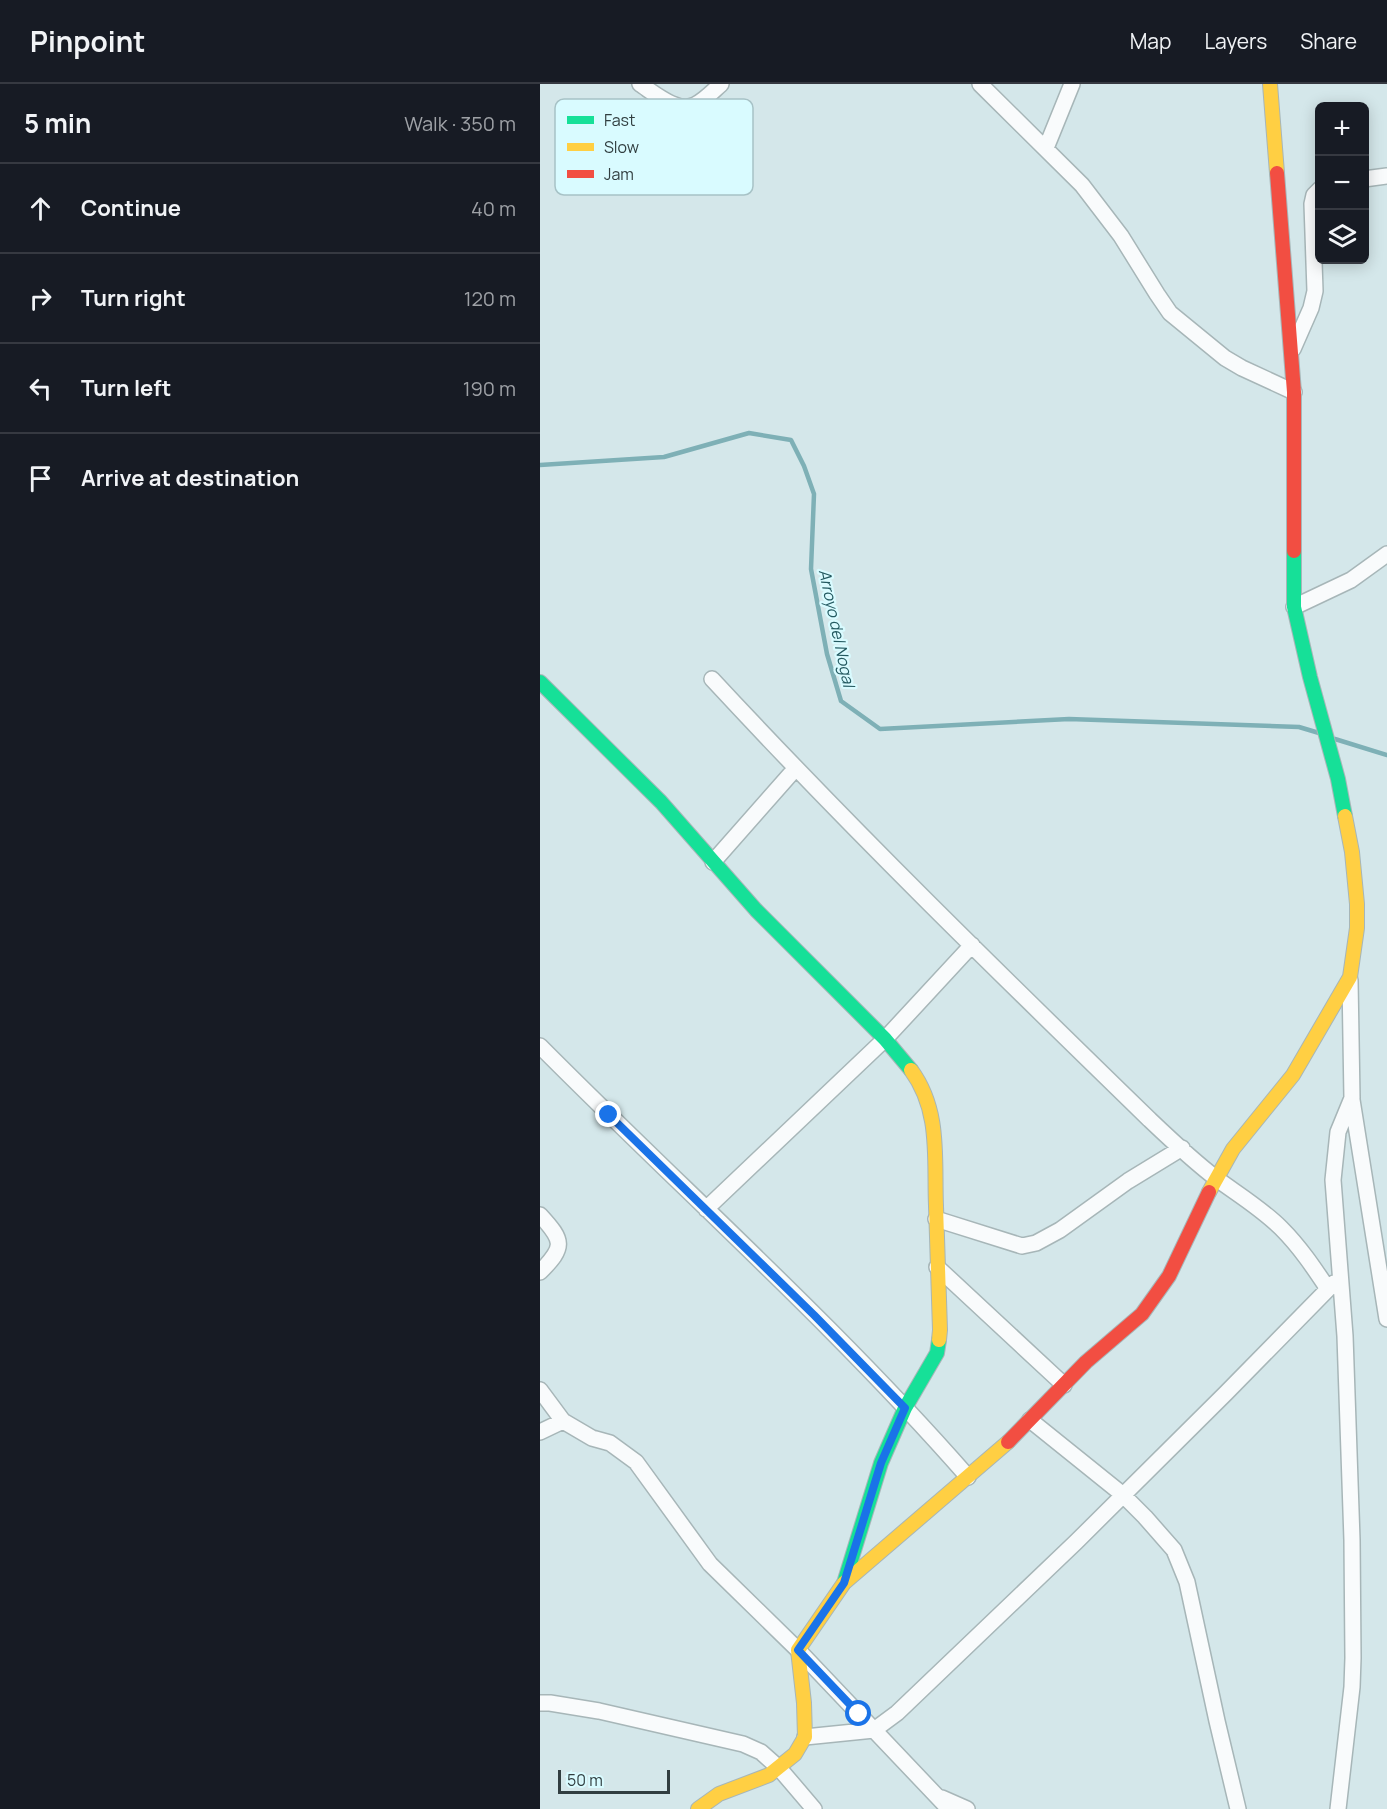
<!DOCTYPE html>
<html lang="en">
<head>
<meta charset="utf-8">
<style>
	body { margin:0; font-family:Manrope,sans-serif; background:#242831; color:#f1f3f6 }
	.controls { position:absolute; right:18px; top:18px; display:grid; overflow:hidden; border-radius:9px; box-shadow:0 3px 15px #0003 }
	.controls button { width:54px; height:54px; display:grid; place-items:center; padding:0; border:0; border-bottom:2px solid #363941; background:#171b24; color:#f1f3f6; font:30px sans-serif }
	.scale { position:absolute; left:18px; bottom:15px; width:112px; box-sizing:border-box; padding-left:6px; border:3px solid #313e40; border-top:0; font-size:16px; line-height:21px; white-space:nowrap; color:#313e40; -webkit-text-stroke:4px #d9fbff; paint-order:stroke }
	.stop { position:absolute; width:18px; height:18px; margin:-14px; border:4px solid #1a73e8; border-radius:50%; background:#fff }
	.stop.end { background:#1a73e8; border-color:#fff; box-shadow:0 2px 6px #0008 }
	.list { margin:0; padding:0; list-style:none }
	h2 { display:flex; justify-content:space-between; align-items:center; height:78px; margin:0; padding:0 24px; font-size:26px }
	h2 small { font-size:20px; font-weight:400; color:#9ea1a6 }
	.list li { display:grid; grid-template-columns:39px 1fr auto; gap:18px; align-items:center; box-sizing:border-box; height:90px; padding:0 24px; border-top:2px solid #363941 }
	.list b { display:block; font-size:22px; white-space:nowrap }
	.list em { font-size:20px; font-style:normal; color:#9ea1a6 }
	.icon { flex:none; width:33px; height:33px; fill:none; stroke:currentColor; stroke-width:2; stroke-linecap:round; stroke-linejoin:round }
	.map { position:relative; flex:none; width:847px; height:1725px; overflow:hidden }
	header { display:flex; align-items:center; gap:36px; box-sizing:border-box; height:84px; padding:0 30px; background:#171b24; border-bottom:2px solid #363941 }
	header strong { font-size:28px }
	nav { display:flex; gap:33px; margin-inline-start:auto; font-size:21px }
	main { display:flex }
	aside { flex:1; background:#171b24 }
	.map>svg:first-child { display:block }
</style>
</head>
<body>
<header>
<strong>Pinpoint</strong>
<nav><a>Map</a><a>Layers</a><a>Share</a></nav>
</header>
<main>
<aside>
<h2>5 min<small>Walk · 350 m</small></h2>
<ul class="list">
<li><svg class="icon" aria-label="ahead" viewBox="0 0 24 24"><path d="M12 20V5M6 11l6-6 6 6"/></svg><div><b>Continue</b></div><em>40 m</em></li>
<li><svg class="icon" aria-label="right" viewBox="0 0 24 24"><path d="M7 20v-9h11M14 6l5 5-5 5"/></svg><div><b>Turn right</b></div><em>120 m</em></li>
<li><svg class="icon" aria-label="left" viewBox="0 0 24 24"><path d="M17 20v-9H6M10 6l-5 5 5 5"/></svg><div><b>Turn left</b></div><em>190 m</em></li>
<li><svg class="icon" aria-label="arrive" viewBox="0 0 24 24"><path d="M6 21V4h12l-3 4 3 4H6"/></svg><div><b>Arrive at destination</b></div></li>
</ul>
</aside>
<div class="map">
<svg width="847" height="1725" viewBox="0 0 847 1725">
	<rect width="100%" height="100%" fill="#d4e7ea"/>
	<g fill="none" stroke-linecap="round" stroke-linejoin="round">
		<path stroke="#7eb0b6" stroke-width="4.5" d="M0,381l124,-8 85,-24 42,7 13,26 10,28 -3,75 16,85 14,47 39,28 189,-10 230,8 20,6
			M795,655l52,16"/>
		<g stroke="#a7b6b8" stroke-width="18">
			<path id="street" d="M100,0c14,9 38,30 55,21 10,-5 18,-14 26,-21
				M440,0l102,101 39,51 36,58 13,19 55,45 17,10 52,24
				M506,64l26,-64
				M824,95l23,-3
				M753,265l18,-41 4,-17 -3,-87 2,-9 6,-6
				M754,523l57,-27 36,-26
				M172,595c140,151 289,296 437,440 21,20 44,42 68,60 22,16 45,30 64,49 19,19 33,40 47,61
				M173,778l82,-93
				M0,962c142,143 295,279 428,431
				M812,1016l35,219
				M166,1125l179,-170 87,-94
				M0,1131c24,26 25,32 0,57
				M396,1135l86,27 14,-3 24,-13 68,-49 54,-33
				M397,1183l127,118
				M0,1306l23,31 29,17 18,5 26,19 74,102 88,86 151,159
				M490,1336l92,74 23,23 29,33 13,32 30,139 21,88
				M0,1348l23,-11
				M0,1619h10l49,8 144,33 18,8 18,16 35,41
				M265,1653l69,-7 23,-17 179,-171 150,-149 108,-110
				M402,1714l25,11
				M798,1725l14,-122 1,-29 -1,-118 -7,-204 -12,-156 5,-48 14,-34 -2,-118"/>
		</g>
		<g stroke="#a7b6b8" stroke-width="16">
			<path id="fast" d="M754,467v56l16,70 28,102 7,37
				M0,598l121,120 95,108 129,129 26,31
				M304,1499l37,-120 24,-55 32,-55 2,-13"/>
		</g>
		<g stroke="#a7b6b8" stroke-width="16">
			<path id="slow" d="M730,0l7,89
				M371,986c30,41 23,88 25,136 1,42 3,83 4,124l-1,10
				M669,1108l24,-43 60,-74 57,-98 7,-49v-24l-5,-52 -7,-36
				M158,1725l21,-15 50,-19 26,-21 10,-17 -1,-34 -6,-53 46,-67 164,-141"/>
		</g>
		<g stroke="#a7b6b8" stroke-width="16">
			<path id="jam" d="M737,89l17,219v159
				M468,1358l78,-80 56,-48 27,-38 40,-84"/>
		</g>
		<use href="#street" stroke="#f9fbfc" stroke-width="15"/>
		<use href="#fast" stroke="#16e098" stroke-width="14"/>
		<use href="#slow" stroke="#ffcf43" stroke-width="14"/>
		<use href="#jam" stroke="#f24e42" stroke-width="14"/>
	</g>
	<g fill="none" stroke-linecap="round" stroke-linejoin="round">
		<path stroke="#1a73e8" stroke-width="8" d="M69,1031l205,200 91,93 -24,55 -37,120 -46,67 61,64"/>
	</g>
	<g text-anchor="middle" stroke-width="4.5" stroke-linejoin="round" paint-order="stroke">
		<g font-size="16" font-style="italic" fill="#235960" stroke="#d9fbff">
			<text transform="translate(297 544) rotate(78)" y="6">Arroyo del Nogal</text>
		</g>
	</g>
	<rect x="15" y="15" width="198" height="96" rx="9" fill="#d9fbff" stroke="#a7c2c6" stroke-width="1.5"/>
	<rect x="27" y="32" width="27" height="8" fill="#16e098"/>
	<rect x="27" y="59" width="27" height="8" fill="#ffcf43"/>
	<rect x="27" y="86" width="27" height="8" fill="#f24e42"/>
	<g font-size="16" fill="#313e40">
		<text x="64" y="42">Fast</text>
		<text x="64" y="69">Slow</text>
		<text x="64" y="96">Jam</text>
	</g>
</svg>
<div class="controls">
<button>+</button>
<button>−</button>
<button><svg class="icon" aria-label="layers" viewBox="0 0 24 24"><path d="M12 4l9 5-9 5-9-5zM3 14l9 5 9-5"/></svg></button>
</div>
<div class="scale">50 m</div>
<div class="stop" style="left:319px;top:1630px"></div>
<div class="stop end" style="left:69px;top:1031px"></div>
</div>
</main>
</body>
</html>
